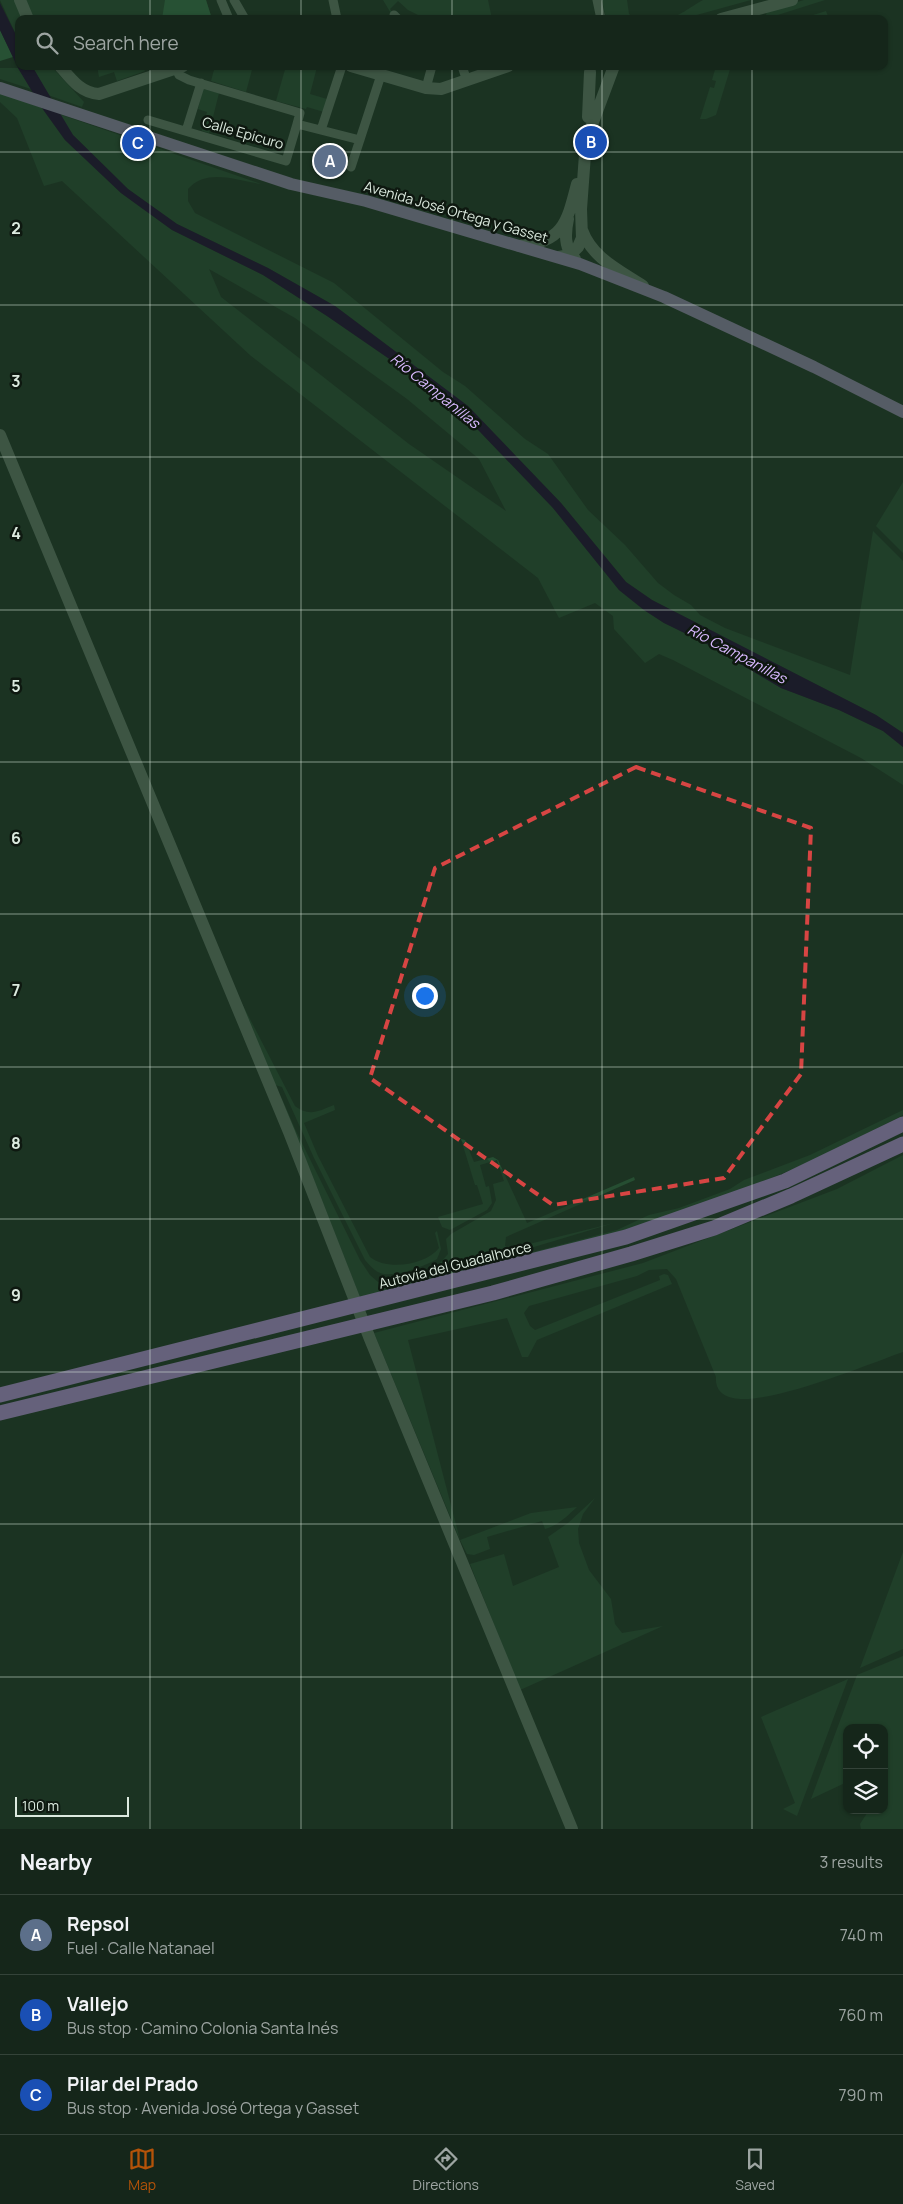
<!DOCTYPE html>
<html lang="en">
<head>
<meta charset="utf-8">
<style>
	body { margin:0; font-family:Manrope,sans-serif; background:#1e2e23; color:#f1f3f6 }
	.controls { position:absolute; right:15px; bottom:15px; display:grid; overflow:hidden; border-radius:10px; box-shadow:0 1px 4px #0004 }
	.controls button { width:45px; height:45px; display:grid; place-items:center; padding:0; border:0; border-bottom:1px solid #344339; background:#15261a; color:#f1f3f6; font:25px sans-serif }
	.scale { position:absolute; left:15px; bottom:12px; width:114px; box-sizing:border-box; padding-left:5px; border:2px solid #dceadf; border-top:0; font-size:14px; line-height:18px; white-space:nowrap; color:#dceadf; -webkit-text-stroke:4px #0e1810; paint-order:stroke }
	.you { position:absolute; left:424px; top:995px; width:18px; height:18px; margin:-12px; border:4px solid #fff; border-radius:50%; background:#1a73e8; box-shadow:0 0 0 8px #1a73e833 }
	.badge { display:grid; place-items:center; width:32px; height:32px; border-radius:50%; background:#b45309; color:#fff; font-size:16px; font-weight:700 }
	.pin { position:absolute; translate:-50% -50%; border:2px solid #fff; box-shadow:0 1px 5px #0006 }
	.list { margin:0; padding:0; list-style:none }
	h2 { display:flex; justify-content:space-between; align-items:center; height:65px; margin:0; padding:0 20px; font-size:21px }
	h2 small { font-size:16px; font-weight:400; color:#9da5a2 }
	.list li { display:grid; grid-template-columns:32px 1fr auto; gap:15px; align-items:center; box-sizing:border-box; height:80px; padding:0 20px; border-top:1px solid #344339 }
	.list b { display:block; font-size:19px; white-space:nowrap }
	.list p { margin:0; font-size:16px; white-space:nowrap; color:#9da5a2 }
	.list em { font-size:16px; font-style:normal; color:#9da5a2 }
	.icon { flex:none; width:28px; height:28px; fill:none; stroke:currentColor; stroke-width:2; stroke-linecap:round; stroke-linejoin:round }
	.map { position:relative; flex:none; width:903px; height:1829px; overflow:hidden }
	.search { position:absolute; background:#15261a; box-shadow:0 1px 4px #0004; left:15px; right:15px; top:15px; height:55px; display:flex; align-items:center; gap:12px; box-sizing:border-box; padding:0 18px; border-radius:10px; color:#9da5a2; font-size:19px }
	.sheet { height:305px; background:#15261a }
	nav { display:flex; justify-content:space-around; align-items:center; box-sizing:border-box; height:70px; border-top:1px solid #344339; background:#15261a; font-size:14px; color:#9da5a2 }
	nav a { display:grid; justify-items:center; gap:2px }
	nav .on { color:#b45309 }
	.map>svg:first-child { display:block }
</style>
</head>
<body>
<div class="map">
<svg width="903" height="1829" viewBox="0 0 903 1829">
	<rect width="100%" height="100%" fill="#1c3322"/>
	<path fill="#264e32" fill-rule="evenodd" d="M0,0h16l8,19h-5v22z
		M26,0h180l6,19h-178z
		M383,0h105l4,19h-10l-4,-4 -1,4 -60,-2 1,-2 -10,-5 -10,-9 -8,8 3,4 -1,2z
		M602,0h25l2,14 6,5h-29z
		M703,0h48l-69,19h-18c18,-3 24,-11 39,-19z
		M804,0h21l-60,19 2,-8z
		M826,11l3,8h-20l1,-3z
		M32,66h19l33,36 -2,5 -34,-12z
		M97,66h46l2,5 -28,10 -3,-9 -15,5z
		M215,66h38l-7,26 -35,-11z
		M286,66l31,1 -7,27 17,5 -3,13 -17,-5 -1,2 -30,-8z
		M716,66h15l-15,49 -10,4h-6l10,-32 4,1 2,-7 -4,-1z
		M0,68h18l13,21 -31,-10z
		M203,89l16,4 -10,40 -7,-2 5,-19 -9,-3z
		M0,93l42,15 23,32 56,53 51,37 91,45 64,41 106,73 27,22 93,97 66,82 25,20 20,13 43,21 74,44 58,22 44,21 20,16v38l-42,-27 -188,-98 -14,-6 -14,9 -31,-34 -1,-13 -18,-13 -36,15 -21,-40 -287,-222 -189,-175 -18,5 -27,-68 -17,-16zM209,269l86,49 112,81 72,60 27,52 -97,-67 -188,-147z
		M59,114l202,70c-25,-4 -55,-16 -73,5v12l7,12 139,70 109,89 22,14 60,53 23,15 40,56 37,35 33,38 16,12 17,10 9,10 25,13 125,47 23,-144 30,30v172l-27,-18 -224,-115 -26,-18 -65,-79 -93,-97 -133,-100 -67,-38 -91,-44 -49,-35 -55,-54z
		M903,482v71l-27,-27z
		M236,992l59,114c14,11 24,5 39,-1l1,5 -31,13 14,33 52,101c17,14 56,8 69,-9l-4,-15 2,-2 4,18 -4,10c-12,7 -39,17 -53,15 -8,-1 -14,-8 -19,-14l-51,-102 -32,-71 -7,-2z
		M280,1094l15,35 65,131 10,15 8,7 90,-13 149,-39 32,-15 30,-7 51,-19 14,-9 66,-25 93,-45v5l-86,44 -68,28 -131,47 -257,66z
		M461,1139l4,1 9,22 19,-5 5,3 29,63 107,-46 1,3 -129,57 -1,9 8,2 101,-25 -117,35 -68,11 12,-7 7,-8 -2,-15 5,-5 40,-23 5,-11 -3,-16 11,-3 -7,-21 -17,5 6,22 3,-1 3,17 -5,7 -37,20 -8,-3 -4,-10 45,-13 -6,-19h-2z
		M903,1155v197c-37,13 -135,54 -170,46 -12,-2 -18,-10 -17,-21l-40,-98 -9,-10 -18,1 -12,6 -108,30 -5,7 6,13 5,4 125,-50 -1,-4 5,-2 4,1 4,9 -135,56 -9,17h-6l-15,-39 -99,22 52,200 71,-27 46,-6c-10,9 -18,18 -32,22l-3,-8 -55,16 3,12 -16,6 -7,-1 -7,-14 -86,-207 269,-70 194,-74z
		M595,1498l-12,16 -5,15 1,14 10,27 22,29 4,25 7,9 41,-7 -143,64 -50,-126 34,-10 9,32 46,-19 -11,-30 20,-14z
		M903,1552v97l-43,19z
		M903,1656v173h-42l-1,-5 9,-14h15v-82h-37v54l-36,17 46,-124z
		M848,1679l-51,137 -14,-7 12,-6 -34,-86z"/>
	<path fill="#357649" d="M165,0h41l6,19h-50z
		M0,30l13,27 -13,4z"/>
	<path fill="#1c0032" d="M0,3l19,38v25h13l41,69 55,54 49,35 91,44 67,38 133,100 93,97 65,79 26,18 224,115 27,18v14l-20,-16 -44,-21 -58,-22 -74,-44 -43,-21 -20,-13 -25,-20 -66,-82 -93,-97 -27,-22 -106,-73 -64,-41 -91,-45 -51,-37 -56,-53 -23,-32 -24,-40 -18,-38z"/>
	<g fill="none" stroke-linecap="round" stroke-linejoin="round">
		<path stroke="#667f6c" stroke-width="9" d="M221,0l8,19
			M234,0l11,19
			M333,0l4,19
			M597,0l4,19
			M394,15l4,4
			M462,66l5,15
			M176,69l3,6 10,5 111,33 -3,11 63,16
			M426,88l6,-22
			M148,120l138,41 11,-37
			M321,130l21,-64
			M186,131l15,-48
			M351,167l30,-92"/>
		<path stroke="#667f6c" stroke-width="12" d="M20,0l8,19
			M721,19l71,-19
			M60,66c11,13 21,27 39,28l84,-28
			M351,66l75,22 15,1 67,-23
			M588,117l2,-45
			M568,219c-3,14 -4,29 7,40
			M582,230c10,28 37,40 61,56
			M519,246c44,-4 48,-23 58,-62
			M559,257l11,-2 8,-8 4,-9 -1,-29 5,-68 28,-75
			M0,435l289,697 81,207 202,490"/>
		<path stroke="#9b8fb5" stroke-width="12" d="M0,88l291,96 75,17 214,63 84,33 150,70 89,45"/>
		<path stroke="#be9ae6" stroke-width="15" d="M0,1395l626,-158 159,-56 118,-57
			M0,1413l493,-120 138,-39 83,-26 77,-32 112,-52"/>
	</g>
	<path d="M0 0H903V1829H0ZM636,767l175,61 -10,246 -77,104 -171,27 -183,-127 65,-210z" fill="#1c3322" fill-opacity=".55" fill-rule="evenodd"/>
	<path fill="none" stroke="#d74543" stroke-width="4" stroke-dasharray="10 6" stroke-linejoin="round" d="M636,767l175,61 -10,246 -77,104 -171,27 -183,-127 65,-210z"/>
	<path fill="none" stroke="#dceadf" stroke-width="1" stroke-opacity="0.55" d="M150,0v19M301,0v19M452,0v19M602,0v19M752,0v19M150,66v1763M301,66v1763M452,66v1763M602,66v1763M752,66v1763M0,152h903M0,305h903M0,457h903M0,610h903M0,762h903M0,914h903M0,1067h903M0,1219h903M0,1372h903M0,1524h903M0,1677h903"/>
	<g text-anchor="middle" stroke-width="5" stroke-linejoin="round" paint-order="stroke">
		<g font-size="14" fill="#dceadf" stroke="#0e1810">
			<text transform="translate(243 133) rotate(16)" y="5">Calle Epicuro</text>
			<text transform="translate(456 212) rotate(16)" y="5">Avenida José Ortega y Gasset</text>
			<text transform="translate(455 1265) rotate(-14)" y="5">Autovía del Guadalhorce</text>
		</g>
		<g font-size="15" font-style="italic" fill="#d9b9ff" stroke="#0e1810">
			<text transform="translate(435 391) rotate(39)" y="5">Río Campanillas</text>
			<text transform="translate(737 654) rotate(28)" y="5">Río Campanillas</text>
		</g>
	</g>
	<g font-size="16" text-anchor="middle" font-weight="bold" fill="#dceadf" stroke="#0e1810" stroke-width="5" stroke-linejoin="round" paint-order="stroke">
		<text x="16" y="234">2</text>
		<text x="16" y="387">3</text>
		<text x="16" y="539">4</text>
		<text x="16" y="692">5</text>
		<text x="16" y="844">6</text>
		<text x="16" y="996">7</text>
		<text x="16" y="1149">8</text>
		<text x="16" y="1301">9</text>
	</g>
</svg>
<div class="controls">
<button><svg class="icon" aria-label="locate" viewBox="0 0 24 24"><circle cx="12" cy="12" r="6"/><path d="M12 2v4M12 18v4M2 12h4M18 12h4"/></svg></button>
<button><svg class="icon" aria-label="layers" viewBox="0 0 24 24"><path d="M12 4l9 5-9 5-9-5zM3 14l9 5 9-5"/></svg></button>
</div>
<div class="scale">100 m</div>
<div class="you"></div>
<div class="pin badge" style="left:330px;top:161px;background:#5c6f8a">A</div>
<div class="pin badge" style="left:591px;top:142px;background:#1a4fb4">B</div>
<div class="pin badge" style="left:138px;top:143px;background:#1a4fb4">C</div>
<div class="search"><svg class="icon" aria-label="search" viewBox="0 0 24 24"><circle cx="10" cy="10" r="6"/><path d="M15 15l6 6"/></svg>Search here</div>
</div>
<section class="sheet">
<h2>Nearby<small>3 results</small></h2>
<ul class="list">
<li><span class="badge" style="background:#5c6f8a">A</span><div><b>Repsol</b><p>Fuel · Calle Natanael</p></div><em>740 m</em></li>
<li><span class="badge" style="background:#1a4fb4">B</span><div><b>Vallejo</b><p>Bus stop · Camino Colonia Santa Inés</p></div><em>760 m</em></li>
<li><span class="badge" style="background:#1a4fb4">C</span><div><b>Pilar del Prado</b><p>Bus stop · Avenida José Ortega y Gasset</p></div><em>790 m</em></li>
</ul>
</section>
<nav>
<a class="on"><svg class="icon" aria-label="map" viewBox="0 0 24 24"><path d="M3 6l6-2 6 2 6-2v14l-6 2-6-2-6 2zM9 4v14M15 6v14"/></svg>Map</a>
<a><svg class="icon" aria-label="directions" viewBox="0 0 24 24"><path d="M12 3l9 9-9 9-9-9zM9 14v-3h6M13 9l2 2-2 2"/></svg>Directions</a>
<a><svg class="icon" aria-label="saved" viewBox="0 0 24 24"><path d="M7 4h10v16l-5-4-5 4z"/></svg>Saved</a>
</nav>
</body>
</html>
